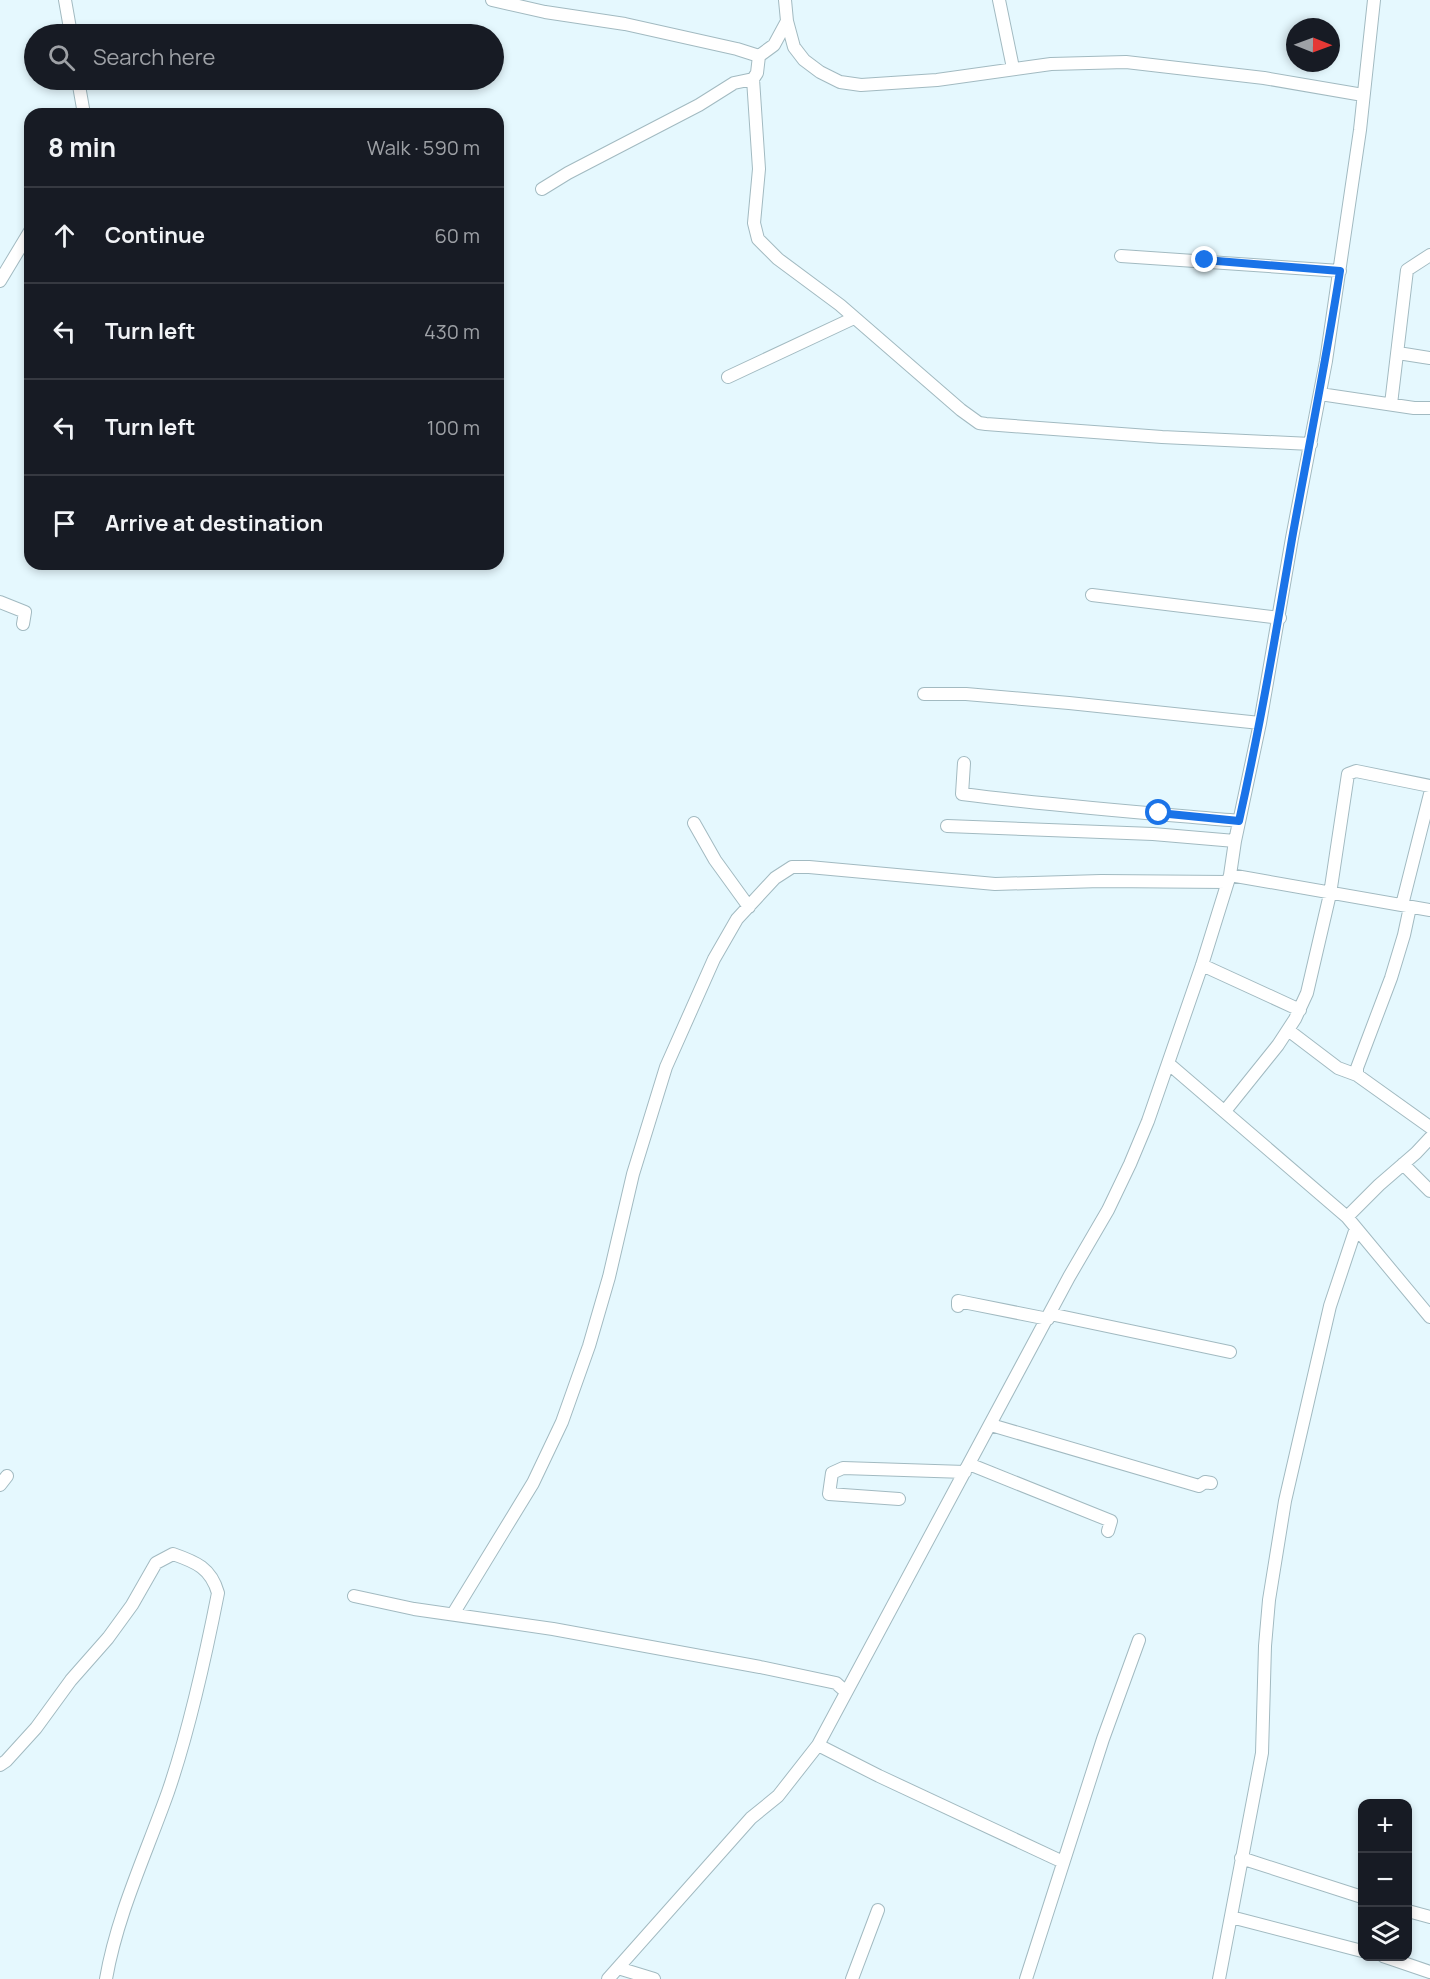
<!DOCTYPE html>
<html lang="en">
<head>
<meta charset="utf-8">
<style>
	body { margin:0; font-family:Manrope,sans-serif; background:#242831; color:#f1f3f6 }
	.controls { position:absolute; right:18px; bottom:18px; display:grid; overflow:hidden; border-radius:12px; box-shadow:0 3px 9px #0003 }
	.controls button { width:54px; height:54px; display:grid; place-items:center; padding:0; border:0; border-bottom:2px solid #363941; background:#171b24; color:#f1f3f6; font:30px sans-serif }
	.compass { position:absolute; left:1286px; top:18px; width:54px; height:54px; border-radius:50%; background:#171b24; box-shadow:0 3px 9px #0003; rotate:91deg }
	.stop { position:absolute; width:18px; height:18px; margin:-14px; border:4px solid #1a73e8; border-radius:50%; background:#fff }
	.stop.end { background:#1a73e8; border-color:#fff; box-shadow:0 2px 6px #0008 }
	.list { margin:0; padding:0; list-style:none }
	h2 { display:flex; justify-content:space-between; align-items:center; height:78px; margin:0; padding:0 24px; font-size:26px }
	h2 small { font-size:20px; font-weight:400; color:#9ea1a6 }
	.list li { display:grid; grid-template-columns:39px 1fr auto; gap:18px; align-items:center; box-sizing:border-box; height:96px; padding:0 24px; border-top:2px solid #363941 }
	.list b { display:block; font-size:22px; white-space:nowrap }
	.list em { font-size:20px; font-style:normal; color:#9ea1a6 }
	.icon { flex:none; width:33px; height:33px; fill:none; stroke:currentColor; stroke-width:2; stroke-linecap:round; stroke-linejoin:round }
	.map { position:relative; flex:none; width:1430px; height:1979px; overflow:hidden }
	.search { position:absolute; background:#171b24; box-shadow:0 3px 9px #0003; left:24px; top:24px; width:480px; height:66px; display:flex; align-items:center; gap:15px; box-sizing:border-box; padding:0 21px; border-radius:33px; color:#9ea1a6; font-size:22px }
	.panel { position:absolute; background:#171b24; box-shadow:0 3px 9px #0003; left:24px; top:108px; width:480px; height:462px; border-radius:18px }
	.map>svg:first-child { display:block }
</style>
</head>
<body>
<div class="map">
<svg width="1430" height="1979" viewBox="0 0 1430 1979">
	<rect width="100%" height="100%" fill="#e5f8fe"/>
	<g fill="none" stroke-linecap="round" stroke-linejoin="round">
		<g stroke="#a2bac1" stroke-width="14">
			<path id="minor" d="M65,0l6,34
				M492,0l53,12 80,12 112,25 22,7
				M785,0l2,21 7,26 10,13 16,12 20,10 21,3 76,-5 114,-16 75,-2 138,16 99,17
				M999,0l14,68
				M787,21l-13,24 -15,11 -2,17 -4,6 6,90 -5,54 4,16 20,20 62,46 121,105 18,13 7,1 176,13 149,7
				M78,80l6,34
				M542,189l26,-16 131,-68 35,-22 19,-4
				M1121,256l219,15
				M0,281l30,-50
				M1398,353l32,5
				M728,377l126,-59
				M1320,394l94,14h16
				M1391,404l16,-134 23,-15
				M1092,595l188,23
				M0,602l25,10 -2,12
				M924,694h42l103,9 191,20
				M964,763l-2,31c92,12 185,19 277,27
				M694,823l21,37 34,47
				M947,826l206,8 82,7
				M1230,875l200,35
				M1402,905l28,-111
				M1410,907l-6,28 -13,43 -34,90v7l73,52
				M1202,965l98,45
				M1288,1030l50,38 19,7
				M1169,1064l178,153 83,100
				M1225,1111l53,-66 17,-26 12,-26 23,-99 18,-120 8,-3 74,15
				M1403,1164l27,27
				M1347,1217l32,-32 37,-32 14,-15
				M958,1306v-5l90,18
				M1050,1314l180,38
				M991,1425l208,61 6,-4 6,1
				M969,1464l142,57 -3,10
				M0,1485l7,-9
				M899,1499l-70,-5 3,-21 11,-5 122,4
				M354,1596l60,13 139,20 207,38 76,16 10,9
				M453,1614l80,-131 29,-61 27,-76 20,-69 24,-103 33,-107 48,-108 23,-40 38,-41 17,-11h17l186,17 106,-3 126,1
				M818,1745l61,31 184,86
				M0,1765l6,-4 30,-33 35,-48 37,-42 24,-33 24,-42 17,-9c23,8 38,14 45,39 -13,66 -28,135 -50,199 -22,62 -51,123 -62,187
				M1241,1858l121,39
				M1408,1911l22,6
				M1231,1917l131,34
				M1383,1956l47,16
				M618,1968l36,11
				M608,1979l143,-161 27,-22 40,-51 251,-468 39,-67 22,-46 18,-43 54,-156 28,-90 5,-34 25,-118 32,-185 34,-177 34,-231 14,-130
				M852,1979l26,-69
				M1026,1979l77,-240 36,-99
				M1219,1979l43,-226 3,-107 4,-46 16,-99 45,-195 26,-78"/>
		</g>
		<use href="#minor" stroke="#fff" stroke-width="12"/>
	</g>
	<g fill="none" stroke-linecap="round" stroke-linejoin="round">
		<path stroke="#1a73e8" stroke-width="8" d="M1159,813l80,8c21,-94 37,-188 53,-282 16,-89 34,-178 48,-268l-135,-11"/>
	</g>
</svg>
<div class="controls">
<button>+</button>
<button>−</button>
<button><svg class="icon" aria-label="layers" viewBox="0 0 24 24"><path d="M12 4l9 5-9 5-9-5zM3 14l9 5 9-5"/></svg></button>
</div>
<svg class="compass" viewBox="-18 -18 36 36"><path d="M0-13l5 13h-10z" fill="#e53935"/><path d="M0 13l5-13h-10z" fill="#9ea1a6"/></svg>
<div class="stop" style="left:1159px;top:813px"></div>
<div class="stop end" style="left:1205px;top:260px"></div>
<div class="search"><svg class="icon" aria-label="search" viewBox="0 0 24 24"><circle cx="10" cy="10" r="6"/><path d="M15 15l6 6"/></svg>Search here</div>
<section class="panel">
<h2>8 min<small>Walk · 590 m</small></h2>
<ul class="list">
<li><svg class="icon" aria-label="ahead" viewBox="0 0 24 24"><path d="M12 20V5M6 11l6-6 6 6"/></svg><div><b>Continue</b></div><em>60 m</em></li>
<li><svg class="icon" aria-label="left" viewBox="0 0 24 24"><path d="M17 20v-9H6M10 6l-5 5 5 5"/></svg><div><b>Turn left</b></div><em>430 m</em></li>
<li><svg class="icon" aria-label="left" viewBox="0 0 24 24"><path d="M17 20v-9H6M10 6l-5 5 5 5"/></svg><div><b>Turn left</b></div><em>100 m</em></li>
<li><svg class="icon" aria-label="arrive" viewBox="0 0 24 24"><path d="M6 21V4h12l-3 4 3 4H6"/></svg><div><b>Arrive at destination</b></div></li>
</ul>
</section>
</div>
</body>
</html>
